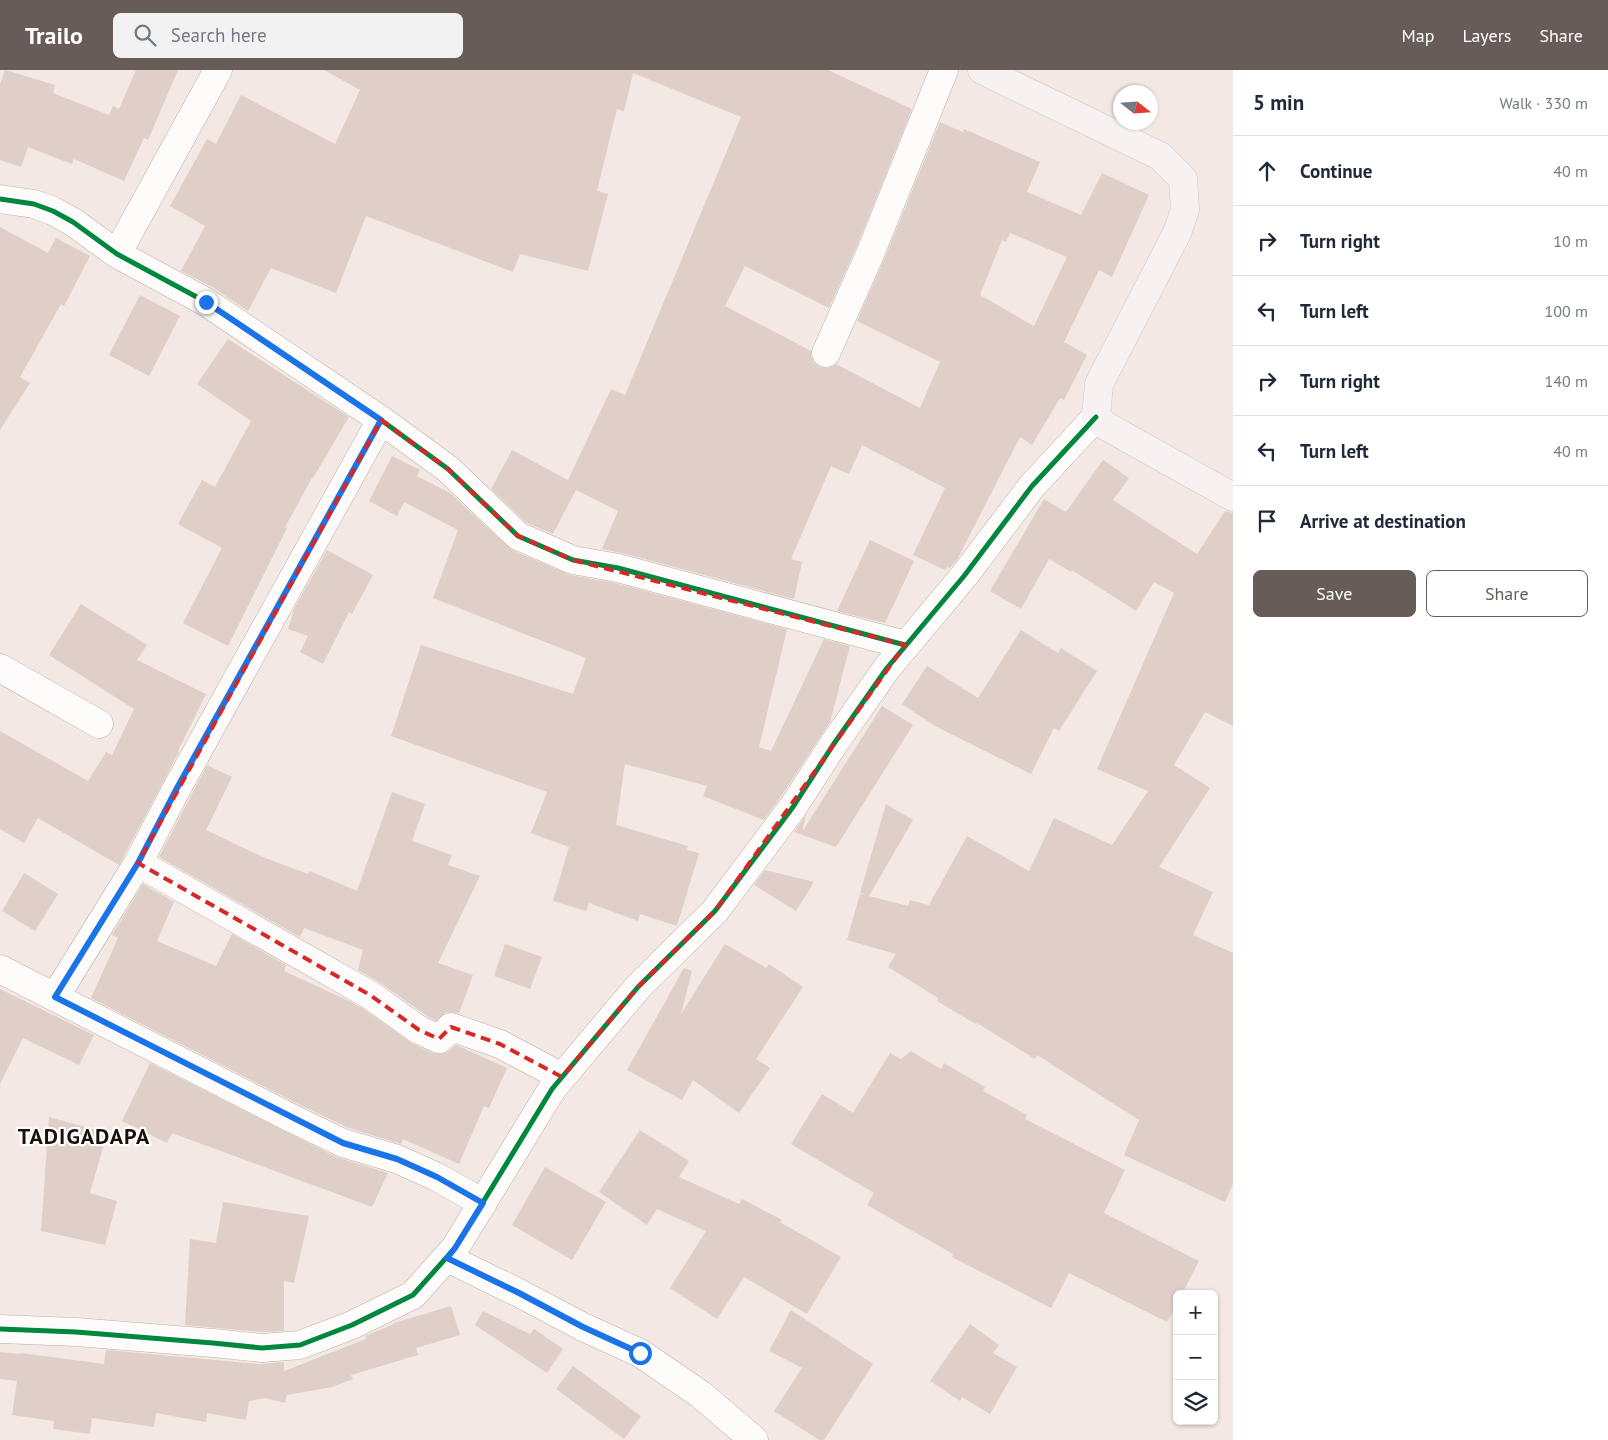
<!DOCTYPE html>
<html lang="en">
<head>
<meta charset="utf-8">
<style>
	body { margin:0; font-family:"PT Sans",sans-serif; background:#f2f2f3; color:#1f2937 }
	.controls { position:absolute; right:15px; bottom:15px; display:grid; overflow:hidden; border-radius:8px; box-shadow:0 1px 4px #0004 }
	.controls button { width:45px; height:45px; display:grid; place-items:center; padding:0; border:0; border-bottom:1px solid #e0e1e3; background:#fff; color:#1f2937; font:25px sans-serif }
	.compass { position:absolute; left:1113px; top:15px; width:45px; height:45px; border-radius:50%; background:#fff; box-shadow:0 1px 4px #0004; rotate:107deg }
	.stop { position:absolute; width:15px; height:15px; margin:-11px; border:4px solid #1a73e8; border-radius:50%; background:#fff }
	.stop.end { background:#1a73e8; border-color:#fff; box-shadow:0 1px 5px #0008 }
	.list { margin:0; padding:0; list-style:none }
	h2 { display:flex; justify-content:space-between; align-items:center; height:65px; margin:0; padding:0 20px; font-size:21px }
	h2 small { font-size:16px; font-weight:400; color:#747a83 }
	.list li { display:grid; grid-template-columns:32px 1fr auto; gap:15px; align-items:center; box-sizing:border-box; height:70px; padding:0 20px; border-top:1px solid #e0e1e3 }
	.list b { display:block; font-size:19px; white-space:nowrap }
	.list em { font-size:16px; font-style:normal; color:#747a83 }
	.actions { display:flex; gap:10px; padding:15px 20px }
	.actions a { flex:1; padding:11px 0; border:1px solid #675c57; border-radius:8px; text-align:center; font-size:18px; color:#675c57 }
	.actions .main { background:#675c57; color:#fff }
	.icon { flex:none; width:28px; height:28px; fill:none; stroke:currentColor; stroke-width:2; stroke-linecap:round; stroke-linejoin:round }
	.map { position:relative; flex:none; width:1233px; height:1370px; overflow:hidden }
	header { display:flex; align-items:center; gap:30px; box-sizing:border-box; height:70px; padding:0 25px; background:#675c57; color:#fff }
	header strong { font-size:24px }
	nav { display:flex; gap:28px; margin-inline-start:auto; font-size:18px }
	.search { width:350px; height:45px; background:#f2f2f3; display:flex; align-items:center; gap:12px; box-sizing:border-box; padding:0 18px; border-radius:8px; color:#747a83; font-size:19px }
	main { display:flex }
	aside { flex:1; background:#fff }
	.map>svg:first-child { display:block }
</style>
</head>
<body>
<header>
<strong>Trailo</strong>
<div class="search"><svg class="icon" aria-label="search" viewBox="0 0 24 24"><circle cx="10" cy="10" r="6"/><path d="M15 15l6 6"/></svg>Search here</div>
<nav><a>Map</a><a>Layers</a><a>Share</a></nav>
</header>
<main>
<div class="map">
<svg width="1233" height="1370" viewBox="0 0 1233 1370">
	<rect width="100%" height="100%" fill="#f3e8e3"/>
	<path fill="#dfcfc8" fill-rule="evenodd" d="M5,0l50,15 -2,8 56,22 4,-9 6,3 17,-39h42l-30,70 -4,-2 -20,43 -50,-22 -2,5 -44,-17 -7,20 -21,-7v-76z
		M324,0h504l84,39 -56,139 -27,60 -84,-42 -20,40 86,45v4l2,7 6,5 9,1 8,-4 84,44 20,-46 -83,-41 27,-61 56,-138 23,10 1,-3 76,33 -13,30 54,23 21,-42 47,22 -37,82 -13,-7 -35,72 23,13 -23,45 -4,-2 -28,47 -12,-8 -63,123 -7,8 -3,-1 -2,3 -32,-15 32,-67 -83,-43 -13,29 -18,-8 -40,93 11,3 -8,37 -172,-46 -20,-4 16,-38 -42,-21 -23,44 -26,-11 -36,-34 21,-39 56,30 43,-91 14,6 116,-278 -108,-44 -9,38 -7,-2 -20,82 11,3 -20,77 -68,-17 -7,18 -147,-56 -30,77 -65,-25 -23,43 -34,-23 -33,-17 24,-45 -35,-20 37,-67 9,5 25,-49 94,49 25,-54zM1010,163l57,24 -33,69 -54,-31 22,-55 4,2z
		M0,157l48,26 8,-15 34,18 -26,50 -3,-2 -41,73 10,6 -30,47z
		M140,225l40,21 -31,60 -40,-21z
		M228,269l121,78 -36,61h-1l-27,49 2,1 -59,118 -45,-23 39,-75 -44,-24 24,-44 13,7 36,-66 -54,-37z
		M392,386l28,14 -3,6 33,17 62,57 58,25 45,8 172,46 -28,118 12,4 53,-112 26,7 -20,76 -50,76 -16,22 -61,-24 4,-10 -82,-22 -9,61 72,21 -1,4 12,3 -22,73 -37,-12 -2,7 -49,-18 -3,8 -33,-10 16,-54 -38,-14 16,-41 -156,-56 30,-91 152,49 13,-36 -153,-60 25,-68 -54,-28 -7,14 -28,-15z
		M1103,390l26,18 -16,22 84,54 28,-43 8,2v213l-28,-14 -31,53 36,23 -51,79 54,25 -20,43 40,18v231l-8,18 -101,-47 15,-35 -102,-65 -2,4 -58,-36 -1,1 -39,-23 1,-3 -50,-31 8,-13 -49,-14 13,-46 6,1 -6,-2 26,-89 27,16 -44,76 39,10 2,-6 19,5 38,-69 62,35 25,-53 58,27 36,-54 -51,-22 77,-176 -20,-11 -18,29 -64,-41 -1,2 -22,-13 -28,50 -31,-18 54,-92 22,13z
		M870,470l44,21 -29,62 -48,-12z
		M327,480l46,25 -21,39 -3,-2 -26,52 -23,-12 8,-16 -20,-7 6,-20z
		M81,534l66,41 -10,15 69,34 -28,57 1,1 -60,113 -81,-47 -14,25 -24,-14v-98l88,50 18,-29 6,3 22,-46 -85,-54z
		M1021,560l37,23 3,-5 36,23 -38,60 -5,-3 -23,46 -96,-48 -33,-22 25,-38 51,32z
		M882,636l31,19 -77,122 -42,-15 12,-17 -4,17z
		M207,695l25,12 -26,53 57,27 45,17 2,-3 47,20 35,-99 33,12 -13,37 40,14 -4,10 32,11 -42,87 35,12 -14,38 -13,-1 -10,9 -9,-5 -48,-34 -21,-12 5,-20 -59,-22 -4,9 -141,-80z
		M765,800l49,12 -18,29 -42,-26z
		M24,803l34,21 -23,37 -33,-20z
		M143,814l31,18 -17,39 59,25 16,-32 54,31 -2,6 65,30 13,7 51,36 20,9 8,1 8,-3 7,-6 51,23 -18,40 -5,-2 -25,58 -56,-25 -2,5 -52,-16 -51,-24 -207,-106 27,-60 -6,-3z
		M505,874l37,13 -12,32 -36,-13z
		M725,874l41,24 3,-4 34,23 -47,72 14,9 -31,45 -46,-33 -11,20 -55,-30 57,-102 8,3 -11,43z
		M0,919l94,46 -15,30 -56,-27 -23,46z
		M911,981l30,18 3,-6 41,24 -2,4 44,24 -2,4 100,51 -21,43 95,48 -17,33h-5v10l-10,18 -98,-49 -18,35 -99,-51 1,-3 -86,-49 7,-12 -83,-49 31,-50 31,19 37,-60 11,6z
		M150,993l186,94 52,16 -16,34 -200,-74 -5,10 -45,-22z
		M49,1047l58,16 -17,60 27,8 -12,44 -64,-14z
		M640,1060l49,31 -10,16 60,27 3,-5 40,21 -2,2 61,35 -34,57 -63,-37 -27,42 -47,-31 36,-57 -49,-22 -10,16 -48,-33z
		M545,1097l61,35 -34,58 -60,-35z
		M223,1132l86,14 -15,67 -10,-2v50l-22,1 -77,-7 5,-86 26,4z
		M451,1236l9,29 -44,13 2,7 -67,20 2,4 -21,8 -45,8 -2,8 -20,-5 -16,3 -3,19 -39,-7 -1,9 -50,-9 -2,14 -62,-9 -2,16 -37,-5 1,-8 -42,-6 5,-34 -17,-2v-27l20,2 1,-1 83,11 2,-14 154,14 24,-2v9l82,-32 -1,-3 29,-12v-1z
		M791,1240l82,54 -49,76h-5l-45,-29 28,-43 -33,-17z
		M483,1241l47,23 4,-5 29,20 -16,24 -72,-48z
		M970,1254l29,21 -6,8 24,14 -27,47 -28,-17 -2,4 -30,-20z
		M573,1296l68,50 -17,23 -68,-50z"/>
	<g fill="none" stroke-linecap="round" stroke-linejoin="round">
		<g stroke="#bbb0ab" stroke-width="29">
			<path id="minor" d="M0,129l34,5 19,7 20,11 44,32 89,48 175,118 67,49 70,67 55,24 45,8 287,77
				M117,184l101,-184
				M826,283l44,-99 74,-184
				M0,598l99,56
				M138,793l232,132 49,35 20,9 7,-6 5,-6 49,17 62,33
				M0,899l291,149 52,25 54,16 40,18 46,26
				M55,927l83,-134 39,-75 204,-368
				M447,1188l72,35 64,34 57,26 60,41 54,46
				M0,1259l76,3 137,11 49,5 38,-3 52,-20 61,-30 42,-47 97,-159 86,-102 77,-76 78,-104 40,-62 54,-77 77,-92 68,-90 64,-69"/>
		</g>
		<g stroke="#cec7c4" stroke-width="29">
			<path id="major" d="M982,0l178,86 23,23 2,31 -8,23 -78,151 -3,33 10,9 127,71"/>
		</g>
		<use href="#minor" stroke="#fdfcfb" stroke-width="28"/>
		<use href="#major" stroke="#f7f2f1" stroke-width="28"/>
		<g stroke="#fff" stroke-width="8">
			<path id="cycleway" d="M0,129l34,5 19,7 20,11 44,32 89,48 175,118 67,49 70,67 55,24 45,8 287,77
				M0,1259l76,3 137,11 49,5 38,-3 52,-20 61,-30 42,-47 97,-159 86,-102 77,-76 78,-104 40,-62 54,-77 77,-92 68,-90 64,-69"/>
		</g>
		<use href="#cycleway" stroke="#00873e" stroke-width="5"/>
	</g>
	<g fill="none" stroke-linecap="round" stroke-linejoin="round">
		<path stroke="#1a73e8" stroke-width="6" d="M206,232l175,118 -204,368 -39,75 -83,134 288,146 54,16 40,18 46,26 -28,45 -8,10 72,35 64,34 57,26"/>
	</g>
	<path fill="none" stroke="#d62828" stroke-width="4" stroke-dasharray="10 6" stroke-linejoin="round" d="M381,350l67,49 70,67 30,13 25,11 332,85 -190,266 -77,76 -76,90 -62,-33 -49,-17 -12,12 -20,-9 -49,-35 -232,-132z"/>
	<g text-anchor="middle" stroke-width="4.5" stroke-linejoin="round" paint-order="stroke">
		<g font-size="22" font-weight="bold" letter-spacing="1" fill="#1c100b" stroke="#fff">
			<text x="84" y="1074">TADIGADAPA</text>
		</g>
	</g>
</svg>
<div class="controls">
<button>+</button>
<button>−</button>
<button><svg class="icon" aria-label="layers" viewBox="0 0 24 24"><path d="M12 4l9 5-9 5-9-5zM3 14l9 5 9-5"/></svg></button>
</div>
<svg class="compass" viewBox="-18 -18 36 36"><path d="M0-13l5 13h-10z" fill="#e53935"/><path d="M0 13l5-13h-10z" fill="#747a83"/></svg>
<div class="stop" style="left:640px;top:1283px"></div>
<div class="stop end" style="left:206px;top:232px"></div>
</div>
<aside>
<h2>5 min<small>Walk · 330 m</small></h2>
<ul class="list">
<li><svg class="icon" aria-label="ahead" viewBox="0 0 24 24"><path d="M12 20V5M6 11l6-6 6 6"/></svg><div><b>Continue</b></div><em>40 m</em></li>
<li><svg class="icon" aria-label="right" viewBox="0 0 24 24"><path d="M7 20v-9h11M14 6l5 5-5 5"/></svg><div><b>Turn right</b></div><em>10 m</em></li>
<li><svg class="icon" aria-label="left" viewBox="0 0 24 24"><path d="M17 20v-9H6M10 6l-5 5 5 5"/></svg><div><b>Turn left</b></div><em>100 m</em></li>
<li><svg class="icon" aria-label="right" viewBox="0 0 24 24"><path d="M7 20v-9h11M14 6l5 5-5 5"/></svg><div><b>Turn right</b></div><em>140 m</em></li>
<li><svg class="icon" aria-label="left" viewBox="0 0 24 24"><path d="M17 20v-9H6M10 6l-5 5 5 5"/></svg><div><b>Turn left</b></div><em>40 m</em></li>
<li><svg class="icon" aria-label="arrive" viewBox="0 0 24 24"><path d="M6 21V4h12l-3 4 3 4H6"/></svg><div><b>Arrive at destination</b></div></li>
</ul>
<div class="actions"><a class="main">Save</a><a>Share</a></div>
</aside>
</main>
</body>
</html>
